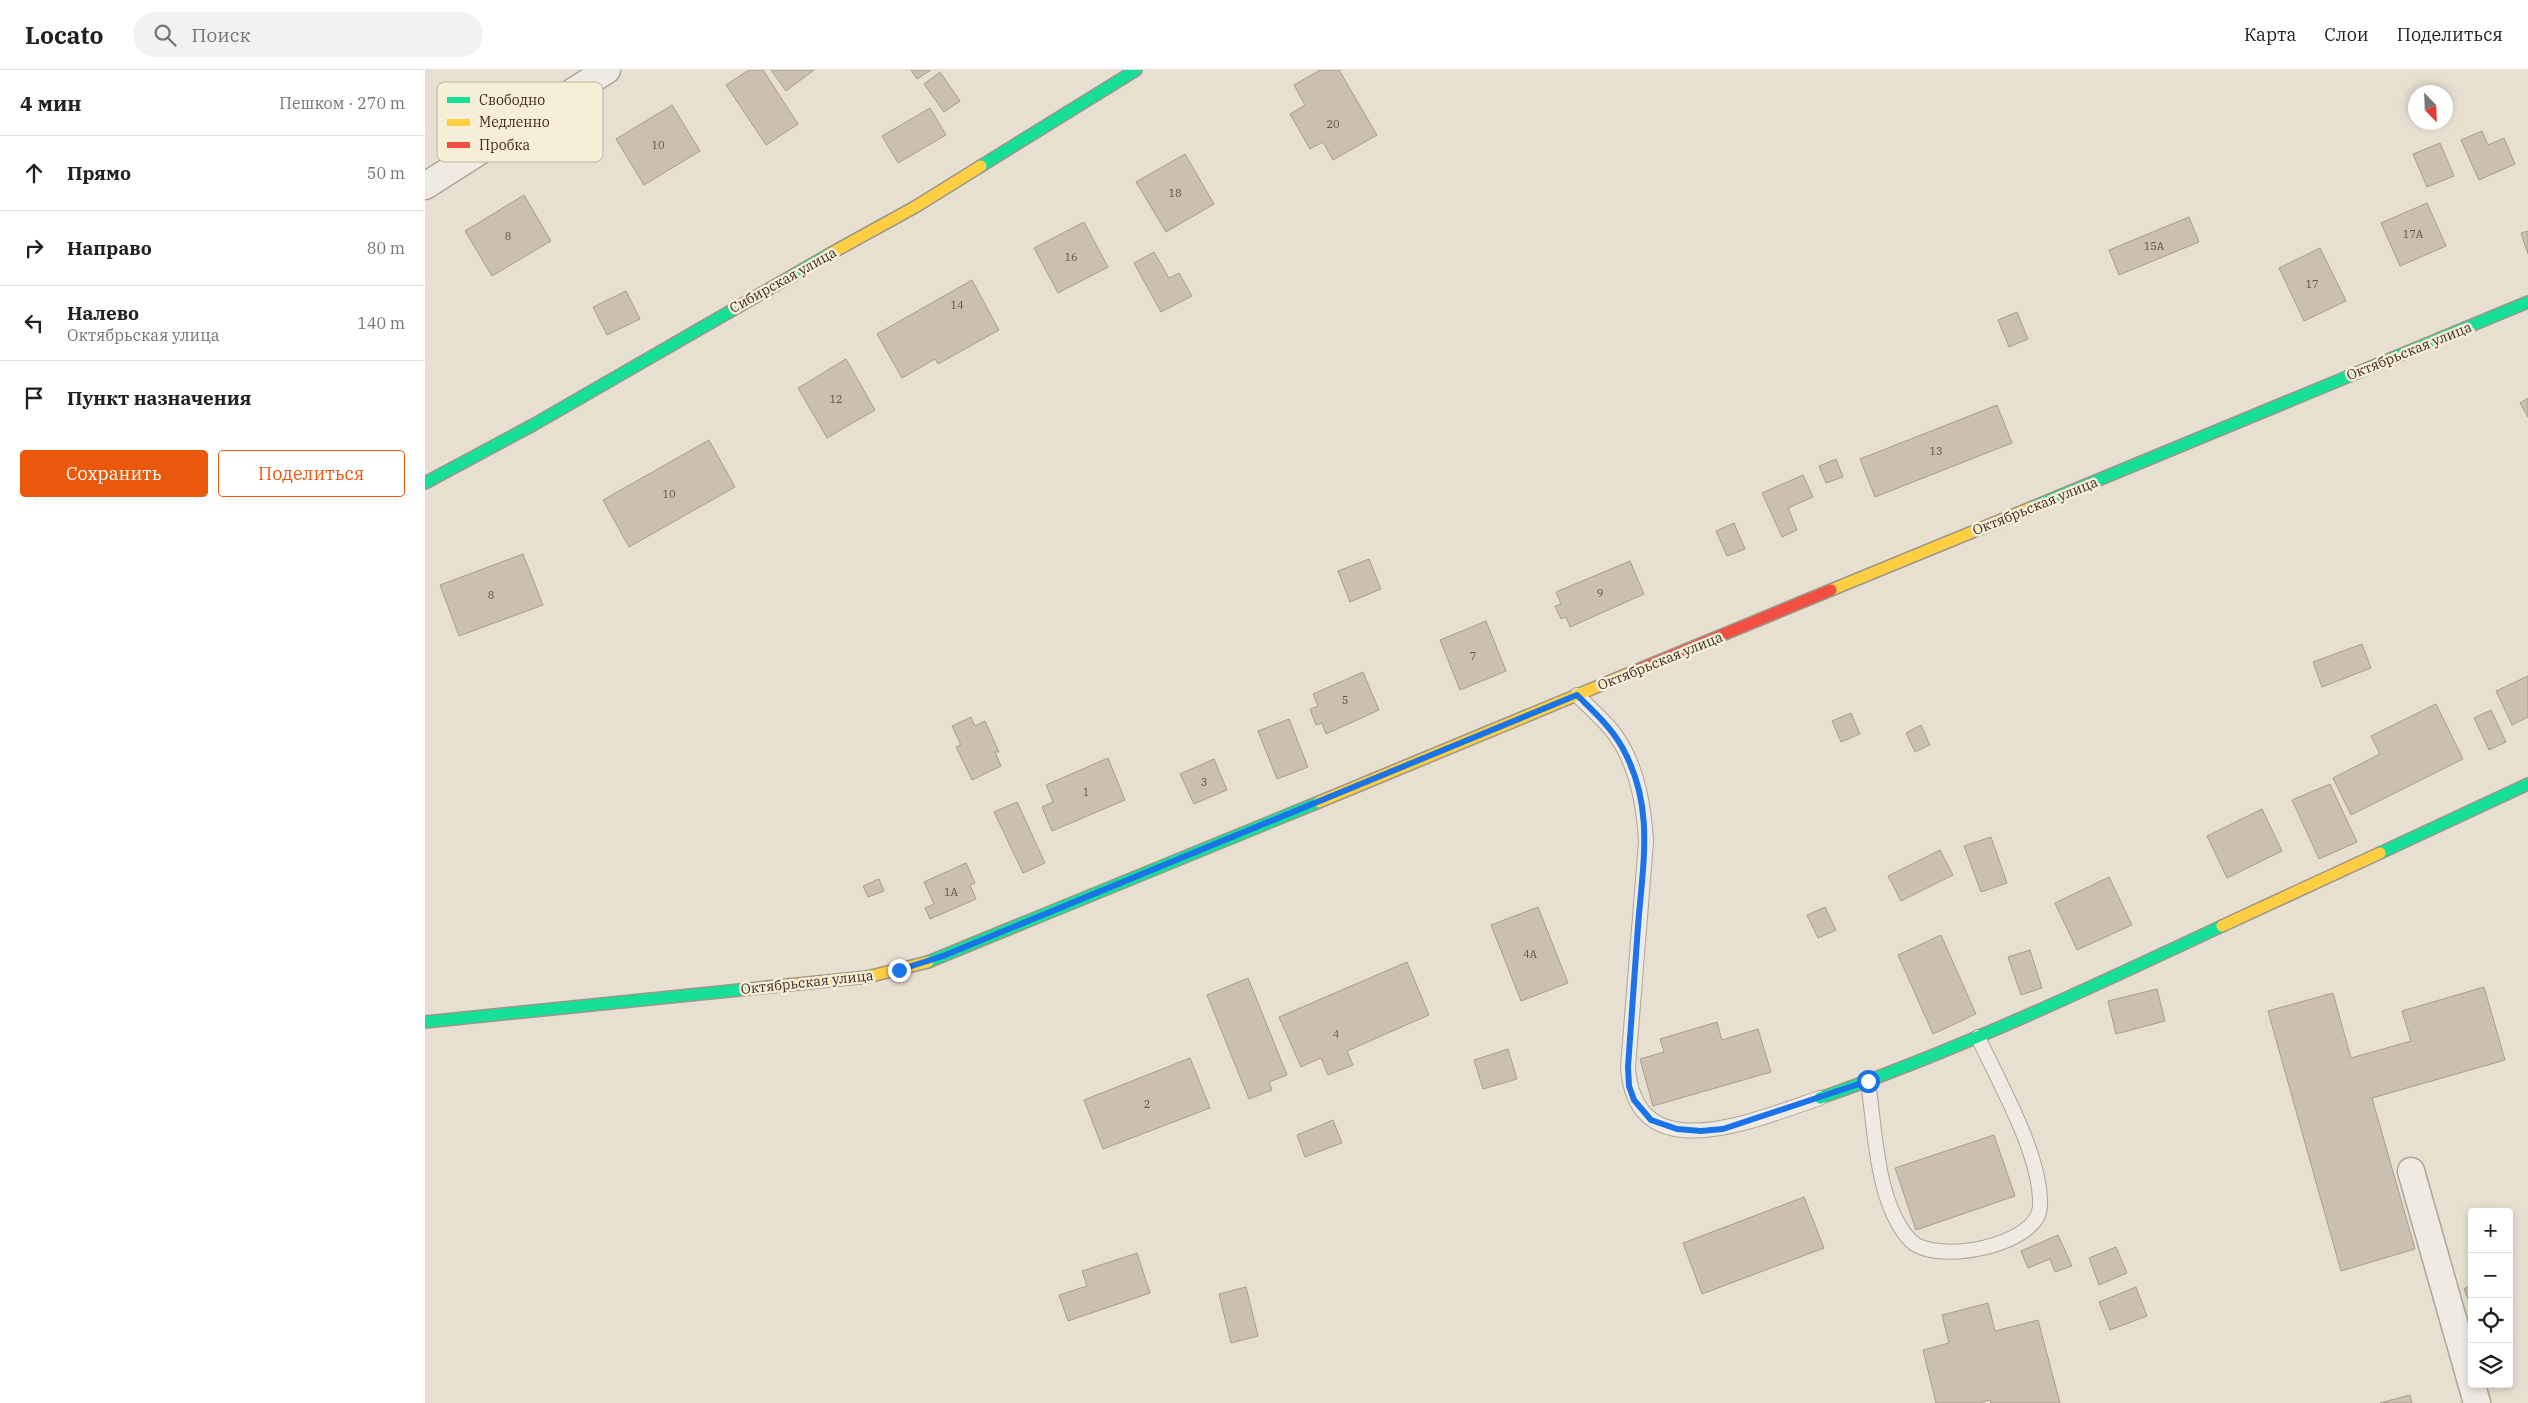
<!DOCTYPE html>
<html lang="ru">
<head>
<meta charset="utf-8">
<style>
	body { margin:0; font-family:"IBM Plex Serif",serif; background:#f2f2f2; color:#202124 }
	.controls { position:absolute; right:15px; bottom:15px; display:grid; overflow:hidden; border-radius:5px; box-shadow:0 2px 8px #0003 }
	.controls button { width:45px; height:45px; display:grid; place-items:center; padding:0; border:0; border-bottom:1px solid #e0e0e0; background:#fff; color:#202124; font:25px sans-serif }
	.compass { position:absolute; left:1983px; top:15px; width:45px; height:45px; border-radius:50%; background:#fff; box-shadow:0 2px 8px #0003; rotate:157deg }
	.stop { position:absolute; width:15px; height:15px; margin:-11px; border:4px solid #1a73e8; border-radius:50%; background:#fff }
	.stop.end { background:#1a73e8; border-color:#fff; box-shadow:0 1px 5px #0008 }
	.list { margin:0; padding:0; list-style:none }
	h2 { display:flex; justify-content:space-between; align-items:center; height:65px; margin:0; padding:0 20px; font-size:21px }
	h2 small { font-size:16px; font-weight:400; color:#757577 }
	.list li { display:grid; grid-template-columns:32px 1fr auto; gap:15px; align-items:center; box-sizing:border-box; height:75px; padding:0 20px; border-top:1px solid #e0e0e0 }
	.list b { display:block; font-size:19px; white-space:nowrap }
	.list p { margin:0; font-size:16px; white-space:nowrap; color:#757577 }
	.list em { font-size:16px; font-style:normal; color:#757577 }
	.actions { display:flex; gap:10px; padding:15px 20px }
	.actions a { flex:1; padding:11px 0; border:1px solid #ea580c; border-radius:5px; text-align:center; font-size:18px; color:#ea580c }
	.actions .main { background:#ea580c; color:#fff }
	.icon { flex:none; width:28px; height:28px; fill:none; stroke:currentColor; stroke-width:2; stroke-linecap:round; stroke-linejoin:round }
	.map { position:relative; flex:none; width:2103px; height:1333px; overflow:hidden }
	header { display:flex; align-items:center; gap:30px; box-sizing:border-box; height:70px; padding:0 25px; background:#fff; border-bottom:1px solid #e0e0e0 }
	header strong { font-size:24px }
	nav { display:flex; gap:28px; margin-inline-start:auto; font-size:18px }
	.search { width:350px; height:45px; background:#f2f2f2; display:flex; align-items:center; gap:12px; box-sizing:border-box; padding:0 18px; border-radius:28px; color:#757577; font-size:19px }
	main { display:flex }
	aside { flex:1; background:#fff }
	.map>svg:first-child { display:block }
</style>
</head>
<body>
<header>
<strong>Locato</strong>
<div class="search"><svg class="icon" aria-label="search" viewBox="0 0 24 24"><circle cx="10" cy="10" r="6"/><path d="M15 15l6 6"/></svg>Поиск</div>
<nav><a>Карта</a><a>Слои</a><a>Поделиться</a></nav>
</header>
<main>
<aside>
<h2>4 мин<small>Пешком · 270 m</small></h2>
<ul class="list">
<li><svg class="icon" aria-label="ahead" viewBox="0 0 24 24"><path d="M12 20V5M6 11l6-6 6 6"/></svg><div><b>Прямо</b></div><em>50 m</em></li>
<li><svg class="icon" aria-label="right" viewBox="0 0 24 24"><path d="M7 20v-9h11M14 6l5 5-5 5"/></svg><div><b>Направо</b></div><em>80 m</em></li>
<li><svg class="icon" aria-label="left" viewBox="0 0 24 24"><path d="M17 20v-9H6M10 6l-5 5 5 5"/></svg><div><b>Налево</b><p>Октябрьская улица</p></div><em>140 m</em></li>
<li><svg class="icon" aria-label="arrive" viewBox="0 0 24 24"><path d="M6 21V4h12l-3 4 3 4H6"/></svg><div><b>Пункт назначения</b></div></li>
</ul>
<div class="actions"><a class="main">Сохранить</a><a>Поделиться</a></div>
</aside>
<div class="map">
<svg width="2103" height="1333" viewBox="0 0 2103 1333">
	<rect width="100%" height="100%" fill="#e7e0d1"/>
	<path fill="#cbbfb2" stroke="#a89c90" d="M324,0h14l35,54 -32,21 -40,-60z
		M346,0h43l-28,21z
		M486,0h20l-14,9z
		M895,0h19l38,65 -44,25 -10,-18 -13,7 -20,-35 15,-9 -11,-20z
		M515,2l20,29 -16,11 -20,-28z
		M247,35l28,46 -56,34 -28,-46z
		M505,38l16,27 -48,28 -16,-27z
		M2057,61l6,14 16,-7 11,26 -36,16 -18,-40z
		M2015,73l14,33 -27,11 -14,-33z
		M760,84l29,50 -48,28 -30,-50z
		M99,125l27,46 -59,35 -27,-45z
		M2002,133l19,43 -46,20 -19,-43z
		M1764,147l10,25 -80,33 -10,-25z
		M659,152l24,45 -50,26 -24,-45z
		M2103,161v23l-7,-21z
		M1895,178l26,53 -42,20 -25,-53z
		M729,182l15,26 10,-5 13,23 -31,16 -27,-49z
		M547,210l27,50 -61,34 -3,-5 -33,19 -25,-44z
		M201,221l14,28 -33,16 -14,-28z
		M1592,242l11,27 -19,8 -11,-27z
		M421,289l29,51 -48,28 -29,-50z
		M2103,328v19l-8,-14z
		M1572,335l15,38 -137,54 -15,-38z
		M284,370l26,47 -106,60 -26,-47z
		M1411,389l7,18 -17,6 -7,-17z
		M1378,405l10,22 -25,11 9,22 -15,7 -20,-44z
		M1309,453l11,26 -18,7 -11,-25z
		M98,484l20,51 -84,31 -19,-51z
		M944,489l12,30 -31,13 -12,-31z
		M1205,491l14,33 -74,33 -4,-10 -5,2 -6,-13 6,-2 -5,-12z
		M1061,551l20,50 -46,19 -20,-50z
		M1937,574l9,24 -49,19 -9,-25z
		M938,602l16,38 -53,24 -4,-11 -6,2 -6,-16 8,-3 -5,-12z
		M2103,606v41l-16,8 -16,-34z
		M2011,634l27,55 -112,56 -18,-37 47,-24 -9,-18z
		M2066,640l15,32 -17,8 -15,-32z
		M1426,643l9,21 -19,8 -9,-21z
		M546,647l4,9 10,-5 14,31h-4l6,14 -29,14 -16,-33 5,-2 -9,-19z
		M864,649l19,48 -31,12 -19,-48z
		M1496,655l9,20 -15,7 -9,-19z
		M683,688l17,42 -73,31 -10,-24 11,-5 -7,-17z
		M789,689l13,31 -33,14 -14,-30z
		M1905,714l27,58 -38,17 -27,-59z
		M592,732l28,61 -22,10 -29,-61z
		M1837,739l20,42 -55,27 -20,-42z
		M1566,767l16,46 -26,9 -17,-46z
		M1515,780l13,25 -52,26 -13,-25z
		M541,793l9,20 -5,2 6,14 -46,20 -5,-11 9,-4 -10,-22z
		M1684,807l23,48 -55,25 -22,-47z
		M454,809l5,12 -16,6 -5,-11z
		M1113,837l30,76 -47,18 -30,-76z
		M1400,837l11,23 -18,8 -11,-23z
		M1516,865l35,79 -43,20 -35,-79z
		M1605,880l12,38 -21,7 -13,-38z
		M982,892l22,53 -82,36 6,14 -25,10 -7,-17 -20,9 -22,-50z
		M823,908l39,97 -18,7 3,8 -23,9 -42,-104z
		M2059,917l21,73 -133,38 43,151 -74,22 -73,-260 65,-18 18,65 60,-17 -9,-30z
		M1732,919l8,32 -49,13 -8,-33z
		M1292,952l5,18 36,-11 13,43 -118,34 -13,-47 24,-7 -4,-13z
		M1083,979l9,30 -34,10 -9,-29z
		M765,988l20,50 -107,41 -19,-49z
		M908,1050l9,23 -37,14 -8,-22z
		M1569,1065l21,61 -99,34 -21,-62z
		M1379,1127l20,51 -122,46 -19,-51z
		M1633,1165l14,31 -17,6 -5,-13 -22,9 -7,-17z
		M1691,1177l11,26 -28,12 -10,-27z
		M712,1183l13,40 -82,28 -9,-26 28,-9 -5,-15z
		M2047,1215v21h-1l-7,-17z
		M821,1217l12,49 -27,7 -12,-49z
		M1711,1217l11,29 -37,14 -11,-28z
		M1563,1233l7,28 43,-11 22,83h-69l-1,-3 -11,3h-43l-13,-53 26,-7 -7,-28z
		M1985,1325l2,8h-32z"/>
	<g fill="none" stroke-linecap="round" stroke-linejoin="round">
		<g stroke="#ada599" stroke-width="16">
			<path id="lane" d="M1152,625c11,11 23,22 33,33 26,31 34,75 36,114l-18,225c7,107 131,51 192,31
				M1443,1011c7,48 8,122 42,159 24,26 129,6 130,-34 2,-50 -41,-123 -62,-169"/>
		</g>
		<g stroke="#ada599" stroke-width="29">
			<path id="street" d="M0,116l182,-116
				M1986,1101l66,232"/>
		</g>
		<g stroke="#9c958a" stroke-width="14">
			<path id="fast" d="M556,96l155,-96
				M0,413l108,-58 295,-170
				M1608,437l495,-205
				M1955,783l148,-69
				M503,892l391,-160
				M0,952l353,-36
				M1395,1028c138,-48 270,-110 402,-172"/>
		</g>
		<g stroke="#9c958a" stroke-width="14">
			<path id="slow" d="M403,185l87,-48 66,-41
				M1406,520l202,-83
				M894,732l316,-131
				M1797,856l158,-73
				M353,916l89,-9 61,-15"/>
		</g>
		<g stroke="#9c958a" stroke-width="14">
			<path id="jam" d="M1210,601l196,-81"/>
		</g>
		<use href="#lane" stroke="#efebe3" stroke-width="14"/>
		<use href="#street" stroke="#efebe3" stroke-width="26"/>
		<use href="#fast" stroke="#16e098" stroke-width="11"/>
		<use href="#slow" stroke="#ffcf43" stroke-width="11"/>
		<use href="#jam" stroke="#f24e42" stroke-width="11"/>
	</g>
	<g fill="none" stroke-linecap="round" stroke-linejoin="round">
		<path stroke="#1a73e8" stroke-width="6" d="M474,900l44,-14 634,-261c16,16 34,32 45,52 33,59 21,115 16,179 -3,47 -7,94 -10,141l1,19 5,14 17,20 26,9 24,2 22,-2 145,-48"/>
	</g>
	<g text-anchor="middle" stroke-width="5" stroke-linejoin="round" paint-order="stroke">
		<g font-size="11" fill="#605244">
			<text x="908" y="58">20</text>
			<text x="233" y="79">10</text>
			<text x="750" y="127">18</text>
			<text x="1988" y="168">17А</text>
			<text x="83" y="170">8</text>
			<text x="1729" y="180">15А</text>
			<text x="646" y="191">16</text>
			<text x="1887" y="218">17</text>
			<text x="532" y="239">14</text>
			<text x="411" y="333">12</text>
			<text x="1511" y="385">13</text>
			<text x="244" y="428">10</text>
			<text x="1175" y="527">9</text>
			<text x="66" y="529">8</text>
			<text x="1048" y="590">7</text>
			<text x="920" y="634">5</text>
			<text x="779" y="716">3</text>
			<text x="661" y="726">1</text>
			<text x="526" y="826">1А</text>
			<text x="1105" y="888">4А</text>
			<text x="911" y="968">4</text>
			<text x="722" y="1038">2</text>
		</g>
		<g font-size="14" fill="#3d2e20" stroke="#f7eed8">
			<text transform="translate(358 210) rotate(-29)" y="5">Сибирская улица</text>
			<text transform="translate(1984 281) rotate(-22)" y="5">Октябрьская улица</text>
			<text transform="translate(1610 436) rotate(-22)" y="5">Октябрьская улица</text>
			<text transform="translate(1235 591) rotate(-22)" y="5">Октябрьская улица</text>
			<text transform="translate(382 912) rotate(-6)" y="5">Октябрьская улица</text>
		</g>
	</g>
	<rect x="12" y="12" width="166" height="80" rx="8" fill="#f7eed8" stroke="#bfb4a1" stroke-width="1"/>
	<rect x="22" y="27" width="23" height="6" fill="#16e098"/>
	<rect x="22" y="49" width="23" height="7" fill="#ffcf43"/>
	<rect x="22" y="72" width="23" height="6" fill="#f24e42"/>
	<g font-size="14" fill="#3d2e20">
		<text x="54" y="35">Свободно</text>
		<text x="54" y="57">Медленно</text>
		<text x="54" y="80">Пробка</text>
	</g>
</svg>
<div class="controls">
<button>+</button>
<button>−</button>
<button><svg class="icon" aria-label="locate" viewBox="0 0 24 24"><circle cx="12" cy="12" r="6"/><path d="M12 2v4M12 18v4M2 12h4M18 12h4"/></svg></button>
<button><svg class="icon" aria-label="layers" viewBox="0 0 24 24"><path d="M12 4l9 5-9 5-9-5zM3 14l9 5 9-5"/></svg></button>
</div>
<svg class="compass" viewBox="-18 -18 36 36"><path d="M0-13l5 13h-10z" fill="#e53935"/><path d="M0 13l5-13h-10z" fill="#757577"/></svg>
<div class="stop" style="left:1443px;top:1011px"></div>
<div class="stop end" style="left:474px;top:900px"></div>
</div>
</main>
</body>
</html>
